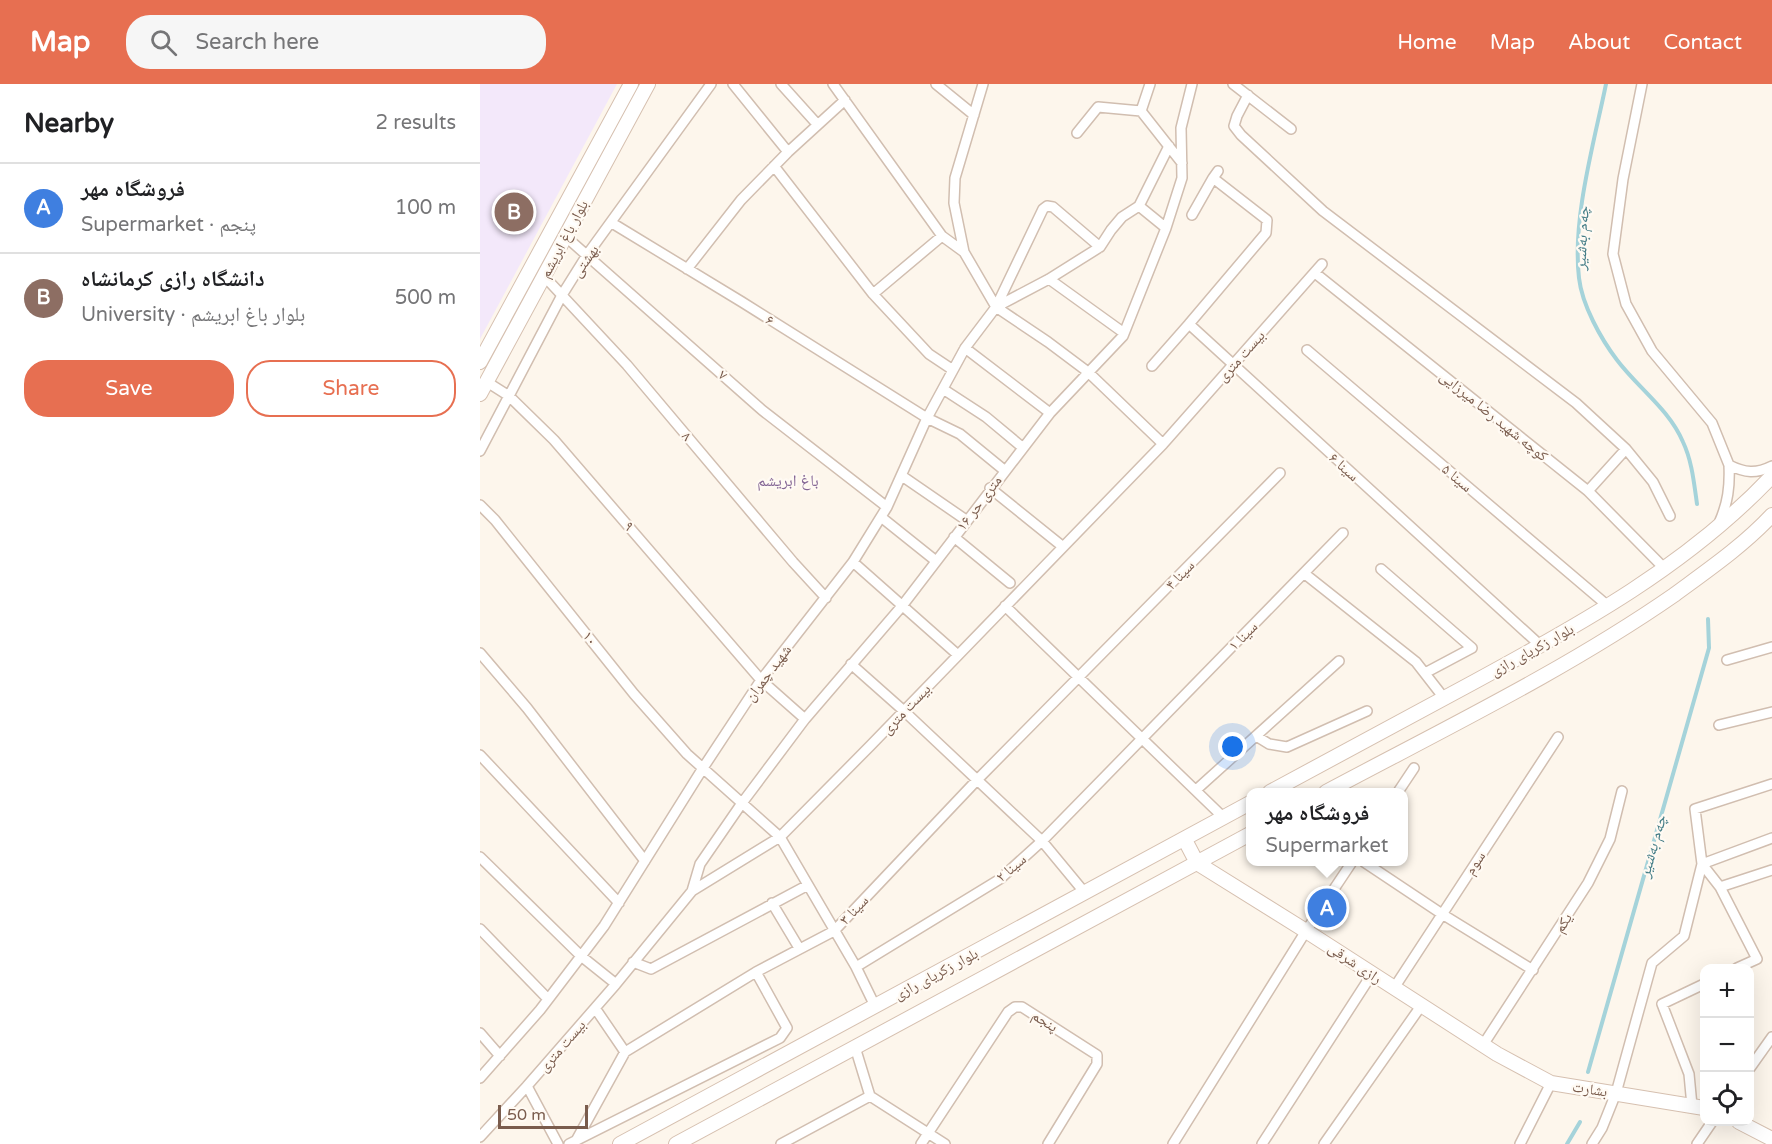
<!DOCTYPE html>
<html lang="en">
<head>
<meta charset="utf-8">
<style>
	body { margin:0; font-family:"Varela Round","Noto Naskh Arabic",sans-serif; background:#f6f6f6; color:#202124 }
	.controls { position:absolute; right:18px; bottom:18px; display:grid; overflow:hidden; border-radius:12px; box-shadow:0 6px 24px #0002 }
	.controls button { width:54px; height:54px; display:grid; place-items:center; padding:0; border:0; border-bottom:2px solid #e0e0e0; background:#fff; color:#202124; font:30px sans-serif }
	.scale { position:absolute; left:18px; bottom:15px; width:90px; box-sizing:border-box; padding-left:6px; border:3px solid #7a5c4d; border-top:0; font-size:16px; line-height:21px; white-space:nowrap; color:#7a5c4d; -webkit-text-stroke:4px #fffaf3; paint-order:stroke }
	.you { position:absolute; left:753px; top:663px; width:21px; height:21px; margin:-15px; border:4px solid #fff; border-radius:50%; background:#1a73e8; box-shadow:0 0 0 9px #1a73e833 }
	.badge { display:grid; place-items:center; width:39px; height:39px; border-radius:50%; background:#e76f51; color:#fff; font-size:20px; font-weight:700 }
	.pin { position:absolute; translate:-50% -50%; border:3px solid #fff; box-shadow:0 2px 6px #0006 }
	.popup { position:absolute; left:766px; top:704px; width:162px; height:78px; box-sizing:border-box; display:grid; place-content:center; border-radius:12px; background:#fff; filter:drop-shadow(0 2px 4px #0005); font-size:20px; white-space:nowrap; color:#757577 }
	.popup b { font-size:22px; color:#202124 }
	.popup::after { content:''; position:absolute; left:50%; top:100%; margin-left:-12px; border:12px solid transparent; border-top-color:#fff }
	.list { margin:0; padding:0; list-style:none }
	h2 { display:flex; justify-content:space-between; align-items:center; height:78px; margin:0; padding:0 24px; font-size:26px }
	h2 small { font-size:20px; font-weight:400; color:#757577 }
	.list li { display:grid; grid-template-columns:39px 1fr auto; gap:18px; align-items:center; box-sizing:border-box; height:90px; padding:0 24px; border-top:2px solid #e0e0e0 }
	.list b { display:block; font-size:22px; white-space:nowrap }
	.list p { margin:0; font-size:20px; white-space:nowrap; color:#757577 }
	.list em { font-size:20px; font-style:normal; color:#757577 }
	.actions { display:flex; gap:12px; padding:18px 24px }
	.actions a { flex:1; padding:14px 0; border:2px solid #e76f51; border-radius:24px; text-align:center; font-size:21px; color:#e76f51 }
	.actions .main { background:#e76f51; color:#fff }
	.icon { flex:none; width:33px; height:33px; fill:none; stroke:currentColor; stroke-width:2; stroke-linecap:round; stroke-linejoin:round }
	.map { position:relative; flex:none; width:1292px; height:1060px; overflow:hidden }
	header { display:flex; align-items:center; gap:36px; box-sizing:border-box; height:84px; padding:0 30px; background:#e76f51; color:#fff }
	header strong { font-size:28px }
	nav { display:flex; gap:33px; margin-inline-start:auto; font-size:21px }
	.search { width:420px; height:54px; background:#f6f6f6; display:flex; align-items:center; gap:15px; box-sizing:border-box; padding:0 21px; border-radius:24px; color:#757577; font-size:22px }
	main { display:flex }
	aside { flex:1; background:#fff }
	.map>svg:first-child { display:block }
</style>
</head>
<body>
<header>
<strong>Map</strong>
<div class="search"><svg class="icon" aria-label="search" viewBox="0 0 24 24"><circle cx="10" cy="10" r="6"/><path d="M15 15l6 6"/></svg>Search here</div>
<nav><a>Home</a><a>Map</a><a>About</a><a>Contact</a></nav>
</header>
<main>
<aside>
<h2>Nearby<small>2 results</small></h2>
<ul class="list">
<li><span class="badge" style="background:#3f7fe0">A</span><div><b>فروشگاه مهر</b><p>Supermarket · پنجم</p></div><em>100 m</em></li>
<li><span class="badge" style="background:#8d6e63">B</span><div><b>دانشگاه رازی کرمانشاه</b><p>University · بلوار باغ ابریشم</p></div><em>500 m</em></li>
</ul>
<div class="actions"><a class="main">Save</a><a>Share</a></div>
</aside>
<div class="map">
<svg width="1292" height="1060" viewBox="0 0 1292 1060">
	<rect width="100%" height="100%" fill="#fdf6ec"/>
	<path fill="#f3e8fa" d="M0,0h137l-137,255z"/>
	<g fill="none" stroke-linecap="round" stroke-linejoin="round">
		<path stroke="#a5d3da" stroke-width="4" d="M1126,0c-12,59 -34,135 -27,194 3,27 22,61 38,82 21,28 52,49 66,82 9,19 11,41 14,62
			M1108,988l121,-424 -1,-29
			M1087,1060l13,-22"/>
		<g stroke="#d1beb0" stroke-width="12">
			<path id="street" d="M253,0l55,68
				M301,0l36,40
				M353,0l109,152 22,16
				M456,0l38,31
				M670,0l-9,27 41,52
				M753,0l58,45
				M1162,0l-19,95 -10,75 13,50 26,47 60,72 17,42
				M768,11l-11,21 -3,10 7,9 82,76 253,192 50,46 27,33 17,34
				M597,49l21,-26 43,4
				M294,82l99,128 56,60 24,16
				M659,122l27,22
				M712,131l21,-37
				M132,139l130,79 185,116 33,16 44,36
				M85,152l197,174 125,97
				M207,185l54,-69 47,-48 57,-52
				M835,189l273,218 77,78
				M64,192l83,89 166,197 33,36
				M569,195l75,54
				M393,210l69,-58
				M516,223l53,-28 51,-32 11,-17 11,-13 17,-11 30,-60
				M516,223l52,35 40,30 75,72
				M516,223l47,-98 4,-3 6,1 47,40
				M709,240l77,-91 1,-13 -54,-42 5,-7
				M485,264l85,65
				M827,266l301,256
				M672,282l37,-42 352,322
				M7,298l22,14 45,44 207,240 44,39
				M463,305l43,28 36,30
				M0,367l82,-156 25,-40 124,-171
				M422,392l64,44
				M510,404l72,58
				M1108,407l38,-42
				M0,421l15,15 139,174 53,60 93,83 76,130 19,39
				M401,433l55,44
				M1239,439c9,-20 11,-37 10,-58 16,8 27,9 43,1
				M474,453l56,46
				M373,478l105,93
				M901,485l91,79 -47,25
				M825,490l111,88 28,36
				M525,522l219,212
				M0,569l47,55 118,153
				M1247,576l45,-13
				M371,580l53,47 138,130 43,52
				M1239,641l53,-13
				M776,652l13,8 18,3 80,-36
				M0,671l139,148
				M716,706l143,-129
				M918,708l16,-24
				M0,773l101,99 35,28
				M884,778l78,52 91,56
				M1240,803l52,-17
				M212,807l8,-27 42,-61 63,-84 97,-113 148,-193 73,-77 43,-108 16,-50 -1,-50 11,-44
				M292,819l27,45
				M0,845l68,70
				M153,878l18,7 157,-84
				M376,883l144,-88 42,-38 301,-308
				M1257,884l20,-9 -37,-72 -18,-23 -7,-55 77,-25
				M914,904l164,-251
				M115,924l30,44 131,-80 78,-41 143,-151 303,-307
				M0,949l20,23
				M1003,961l105,-162 22,-44 12,-48
				M375,963l15,49
				M1270,984l22,-31
				M0,994l60,-68 64,-84 99,-158 58,-88 92,-118 34,-55 40,-89 38,-70 31,-41 -32,-55 -10,-49 1,-25 28,-94
				M47,1002l31,58
				M390,1012l75,48
				M1212,1022l-3,-32 -27,-70 42,-20
				M0,1053l47,-51 89,-102 76,-93 88,-54 90,-91 293,-302 159,-180
				M97,1055l48,-87
				M89,1060l211,-106 7,-10 -31,-56
				M301,1060l89,-48
				M441,1060l87,-132 7,-5h7l75,48v9l-49,80
				M693,1060l133,-213 46,-69
				M782,1060l110,-170
				M844,1060l97,-138
				M1040,1060l31,-61
				M1112,1060l10,-16 14,-35 36,-130 32,-27 18,-72 70,-26
				M1217,1060l15,-22"/>
		</g>
		<g stroke="#d6c0b0" stroke-width="16">
			<path id="secondary" d="M0,278l151,-278
				M0,310l168,-310
				M790,708c68,-36 136,-73 204,-110 107,-58 214,-117 298,-206
				M846,708c116,-62 240,-122 348,-197 34,-25 69,-49 98,-80
				M705,756l12,23 109,68 191,123 54,29 153,25
				M1259,1038l33,17
				M140,1060l630,-341
				M196,1060l574,-310"/>
		</g>
		<use href="#street" stroke="#fff" stroke-width="9"/>
		<use href="#secondary" stroke="#fff" stroke-width="14"/>
	</g>
	<g text-anchor="middle" stroke-width="4.5" stroke-linejoin="round" paint-order="stroke">
		<g font-size="15" fill="#7a5c4d" stroke="#fffaf3">
			<text transform="translate(84 155) rotate(-62)" y="5">بلوار باغ ابریشم</text>
			<text transform="translate(105 177) rotate(-55)" y="5">بهشتی</text>
			<text transform="translate(290 236) rotate(32)" y="5">۶</text>
			<text transform="translate(761 272) rotate(-48)" y="5">بیست متری</text>
			<text transform="translate(243 291) rotate(41)" y="5">۷</text>
			<text transform="translate(1014 332) rotate(39)" y="5">کوچه شهید رضا میرزایی</text>
			<text transform="translate(207 352) rotate(50)" y="5">۸</text>
			<text transform="translate(864 383) rotate(42)" y="5">سینا ۶</text>
			<text transform="translate(977 394) rotate(40)" y="5">سینا ۵</text>
			<text transform="translate(499 419) rotate(-53)" y="5">۱۶ متری حر</text>
			<text transform="translate(149 442) rotate(49)" y="5">۹</text>
			<text transform="translate(700 491) rotate(-46)" y="5">سینا ۴</text>
			<text transform="translate(763 552) rotate(-45)" y="5">۱ سینا</text>
			<text transform="translate(110 554) rotate(51)" y="5">۱۰</text>
			<text transform="translate(1052 566) rotate(-29)" y="5">بلوار زکریای رازی</text>
			<text transform="translate(288 589) rotate(-53)" y="5">شهید چمران</text>
			<text transform="translate(426 625) rotate(-46)" y="5">بیست متری</text>
			<text transform="translate(995 779) rotate(-57)" y="5">سوم</text>
			<text transform="translate(531 784) rotate(-40)" y="5">سینا ۲</text>
			<text transform="translate(374 826) rotate(-46)" y="5">سینا ۳</text>
			<text transform="translate(1083 839) rotate(-58)" y="5">یکم</text>
			<text transform="translate(875 879) rotate(34)" y="5">رازی شرقی</text>
			<text transform="translate(456 890) rotate(-28)" y="5">بلوار زکریای رازی</text>
			<text transform="translate(565 937) rotate(32)" y="5">پنجم</text>
			<text transform="translate(82 962) rotate(-49)" y="5">بیست متری</text>
			<text transform="translate(1110 1005) rotate(9)" y="5">بشارت</text>
		</g>
		<g font-size="16" font-style="italic" fill="#437c86" stroke="#fffaf3">
			<text transform="translate(1101 154) rotate(-87)" y="6">چەم بەشیر</text>
			<text transform="translate(1172 762) rotate(-74)" y="6">چەم بەشیر</text>
		</g>
		<g font-size="16" fill="#846695" stroke="#fffaf3">
			<text x="308" y="402">باغ ابریشم</text>
		</g>
	</g>
</svg>
<div class="controls">
<button>+</button>
<button>−</button>
<button><svg class="icon" aria-label="locate" viewBox="0 0 24 24"><circle cx="12" cy="12" r="6"/><path d="M12 2v4M12 18v4M2 12h4M18 12h4"/></svg></button>
</div>
<div class="scale">50 m</div>
<div class="you"></div>
<div class="pin badge" style="left:847px;top:824px;background:#3f7fe0">A</div>
<div class="popup"><b>فروشگاه مهر</b>Supermarket</div>
<div class="pin badge" style="left:34px;top:128px;background:#8d6e63">B</div>
</div>
</main>
</body>
</html>
